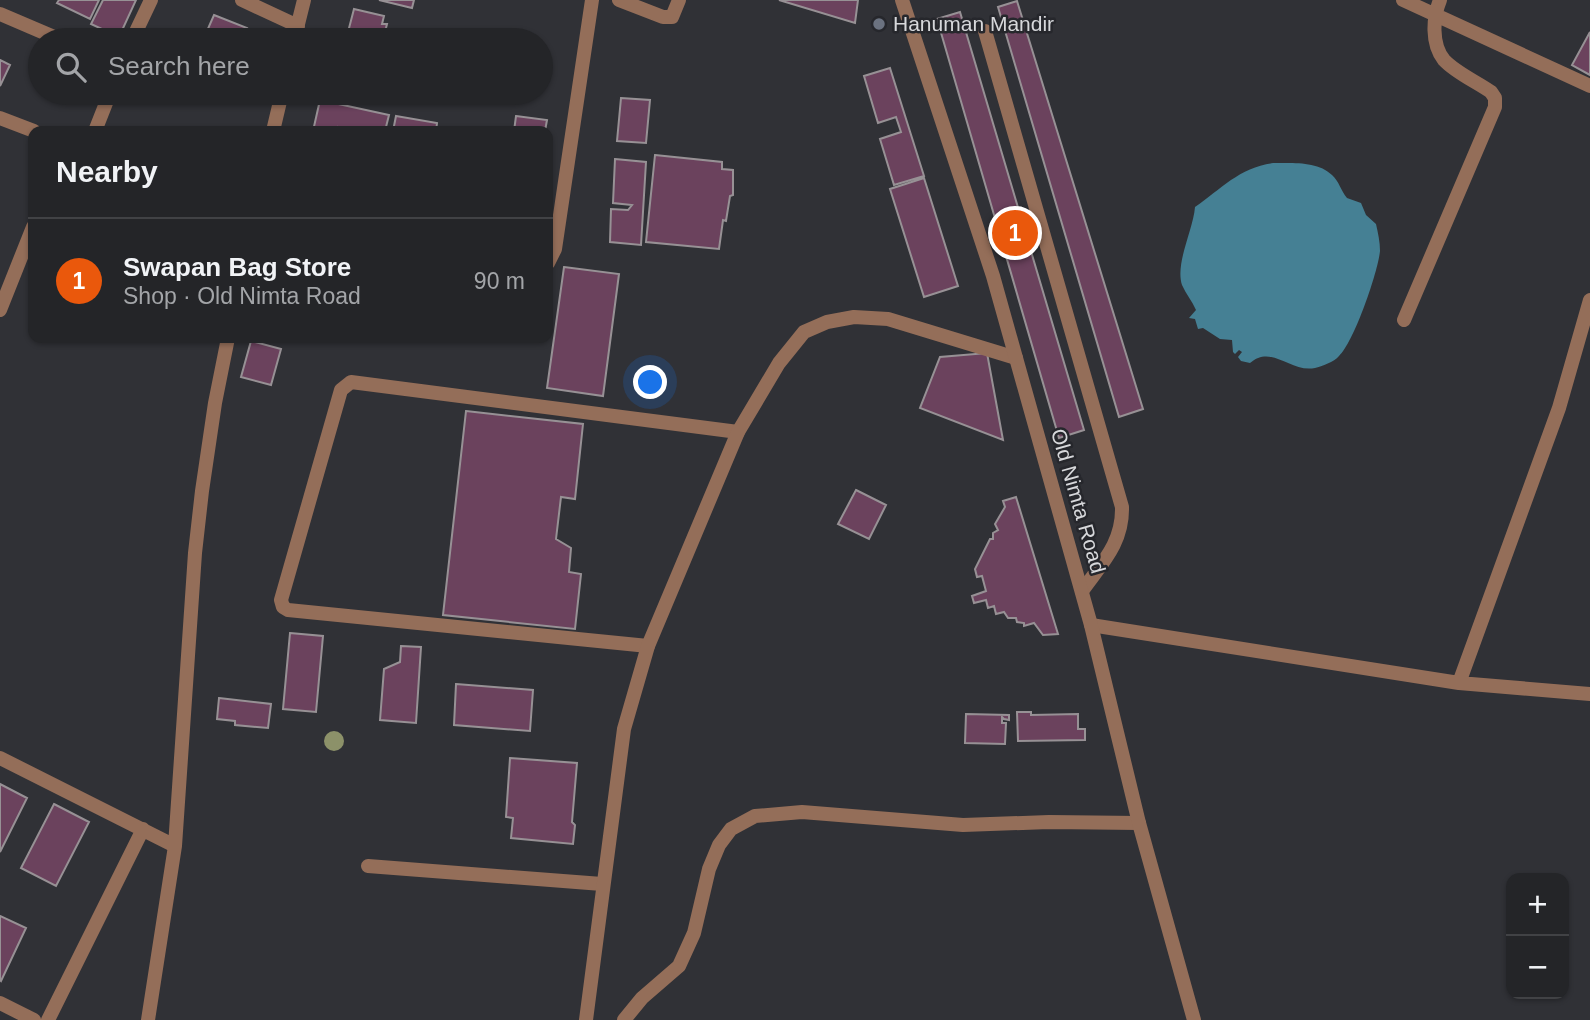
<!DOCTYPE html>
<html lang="en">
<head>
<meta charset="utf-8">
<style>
	body { margin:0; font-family:Helvetica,sans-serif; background:#2c2d30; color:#f1f3f6 }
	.controls { position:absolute; right:21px; bottom:21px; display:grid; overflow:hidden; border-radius:14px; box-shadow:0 2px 5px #0004 }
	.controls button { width:63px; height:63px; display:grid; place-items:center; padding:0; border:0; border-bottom:2px solid #414245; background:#242528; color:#f1f3f6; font:35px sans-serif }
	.you { position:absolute; left:651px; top:383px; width:24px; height:24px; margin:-18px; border:5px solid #fff; border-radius:50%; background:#1a73e8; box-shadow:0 0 0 10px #1a73e833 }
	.badge { display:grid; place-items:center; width:46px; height:46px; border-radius:50%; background:#ea580c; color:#fff; font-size:23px; font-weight:700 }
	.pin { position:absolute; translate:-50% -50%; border:4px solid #fff; box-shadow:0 2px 7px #0006 }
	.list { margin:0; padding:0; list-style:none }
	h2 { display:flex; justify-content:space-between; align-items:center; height:91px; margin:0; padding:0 28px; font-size:30px }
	h2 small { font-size:23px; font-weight:400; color:#a3a5a8 }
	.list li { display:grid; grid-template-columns:46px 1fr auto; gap:21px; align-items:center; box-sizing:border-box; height:126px; padding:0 28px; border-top:2px solid #414245 }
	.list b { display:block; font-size:26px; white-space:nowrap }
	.list p { margin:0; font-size:23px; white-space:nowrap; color:#a3a5a8 }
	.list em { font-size:23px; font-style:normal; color:#a3a5a8 }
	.icon { flex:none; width:38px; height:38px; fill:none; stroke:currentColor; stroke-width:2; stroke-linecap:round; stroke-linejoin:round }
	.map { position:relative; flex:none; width:1590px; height:1020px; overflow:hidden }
	.search { position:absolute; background:#242528; box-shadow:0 2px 5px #0004; left:28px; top:28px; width:525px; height:77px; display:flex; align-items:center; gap:18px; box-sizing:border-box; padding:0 24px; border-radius:38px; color:#a3a5a8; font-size:26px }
	.panel { position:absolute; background:#242528; box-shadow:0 2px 5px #0004; left:28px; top:126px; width:525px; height:217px; border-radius:14px }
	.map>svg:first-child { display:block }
</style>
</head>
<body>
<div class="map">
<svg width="1590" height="1020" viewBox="0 0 1590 1020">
	<rect width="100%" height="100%" fill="#303136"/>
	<path fill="#458094" d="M1273,163c19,0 45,-2 59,12 7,6 9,16 15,23l14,5 5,12 10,9c2,9 4,18 4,27 -2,21 -26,91 -41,105 -5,6 -17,10 -24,12 -25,5 -43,-24 -65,-5l-9,-2 -3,-4 4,-5 -3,-2 -4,4 -2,-2 -1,-12 -12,-1 -17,-11 -5,1 -3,-10 -6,-1 7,-8c-4,-9 -10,-16 -14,-25 -7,-22 11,-54 13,-78 26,-18 45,-40 78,-44z"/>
	<path fill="#6b425d" stroke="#979195" stroke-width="2" d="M59,0h40l-9,19 -33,-16z
		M103,0h33l-17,37 -28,-13z
		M379,0h35l-2,8z
		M779,0h79l-3,23z
		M1017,1l126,408 -24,8 -121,-410z
		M354,9l30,7 -2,8h5l-4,16h-25l1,-5 -11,-3z
		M960,12l124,418 -25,8 -122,-419z
		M214,15l33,13 -5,12h-39z
		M1590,32v43l-18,-10z
		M0,60l10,5 -10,21z
		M890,68l34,108 -30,9 -14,-46 21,-7 -5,-15 -18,6 -14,-47z
		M337,93h51l-2,10z
		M621,98l29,2 -4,43 -29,-2z
		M320,100l69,15 -4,16h-39v-2l-8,-2 -1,4h-24z
		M396,116l41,7 -1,8h-43z
		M516,116l31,4 -2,11h-31z
		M655,155l67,7v7l11,1v25l-3,1 -4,25 -3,-1 -4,29 -73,-7z
		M615,159l31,3 -5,83 -31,-3 1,-33 17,1 4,-5 -19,-2z
		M924,178l34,108 -34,11 -34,-108z
		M564,267l55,7 -16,122 -56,-8z
		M251,341l30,8 -10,36 -30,-8z
		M987,353l16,87 -83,-32 20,-51z
		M466,411l117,13 -8,75 -14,-2 -5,42 15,9 -2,24 12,2 -6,55 -132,-14z
		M856,490l30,15 -17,34 -31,-15z
		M1016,497l42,137 -15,1 -9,-12 -10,3v-3l-7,-1 -1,-4h-8l-4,-6 -8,2 -2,-8 -6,2 -2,-8 -12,3 -2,-7 14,-5 -4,-15 -5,1 -2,-8 15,-30h3v-6l5,-3 -3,-6 10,-17 -2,-6z
		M290,633l33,3 -7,76 -33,-3z
		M401,646l20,1 -5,76 -36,-3 4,-51 16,-7z
		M456,684l77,6 -3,41 -76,-6z
		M219,698l52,6 -3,24 -33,-3v-4l-18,-2z
		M1017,712h14v3l47,-1v15h7v11l-67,1z
		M966,714l43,1v5l-5,-1 -2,-2v6h4l-1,21 -40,-1z
		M510,758l67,5 -5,59 3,3 -2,19 -62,-6 2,-20 -7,-1z
		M0,784l27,14 -27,54z
		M54,804l35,18 -33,64 -35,-18z
		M0,916l26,12 -25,53 -1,-1z"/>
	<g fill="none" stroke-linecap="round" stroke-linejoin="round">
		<path stroke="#946e59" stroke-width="14" d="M648,646l-360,-36 -5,-3 -2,-7 60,-210 10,-8 387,50
			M368,866l234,18"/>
		<path stroke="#946e59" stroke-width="14" d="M242,0l56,26
			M619,0l44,17h9l7,-17
			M1403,0l187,86
			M0,14l61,26
			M985,31l137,476c1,36 -20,56 -40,84
			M132,40l19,-40
			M294,40l10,-40
			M0,118l34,13
			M95,131l15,-38
			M273,131l9,-38
			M548,263l7,-14 37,-249
			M0,310l33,-83
			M1404,320l91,-213v-9l-4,-6c-14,-10 -35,-19 -47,-32 -13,-16 -11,-43 -4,-60
			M1091,625l368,58 131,11
			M1459,683l100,-275 31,-108
			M0,758l175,88
			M0,1003l34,17
			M48,1020l95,-191
			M148,1020l27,-174 20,-293 7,-62 13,-88 13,-65
			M586,1020l38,-291 24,-83 90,-214 41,-69 25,-31 23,-10 27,-5 34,2 128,39
			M624,1020l18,-22 37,-32 15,-33 15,-64 10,-24 12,-16 24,-13 47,-4 161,13 86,-3 90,1"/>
		<path stroke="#946e59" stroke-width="14" d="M902,0l91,276 98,349 48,198 55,197"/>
	</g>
	<circle fill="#8c9169" cx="334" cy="741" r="10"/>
	<circle fill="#6b7280" stroke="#26272c" stroke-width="2.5" cx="879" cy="24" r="7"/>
	<g text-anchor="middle" stroke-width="5" stroke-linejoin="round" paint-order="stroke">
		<g font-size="21" fill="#d7d8db" stroke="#26272c" text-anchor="start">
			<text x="893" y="31">Hanuman Mandir</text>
		</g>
		<g font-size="21" fill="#d7d8db" stroke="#26272c">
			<text transform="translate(1078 501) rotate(74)" y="7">Old Nimta Road</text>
		</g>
	</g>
</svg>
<div class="controls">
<button>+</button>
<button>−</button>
</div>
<div class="you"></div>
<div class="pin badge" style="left:1015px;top:233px">1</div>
<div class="search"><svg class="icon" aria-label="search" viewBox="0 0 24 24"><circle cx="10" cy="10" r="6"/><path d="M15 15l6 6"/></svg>Search here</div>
<section class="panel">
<h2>Nearby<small></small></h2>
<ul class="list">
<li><span class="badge">1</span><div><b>Swapan Bag Store</b><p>Shop · Old Nimta Road</p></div><em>90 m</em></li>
</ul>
</section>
</div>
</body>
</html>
